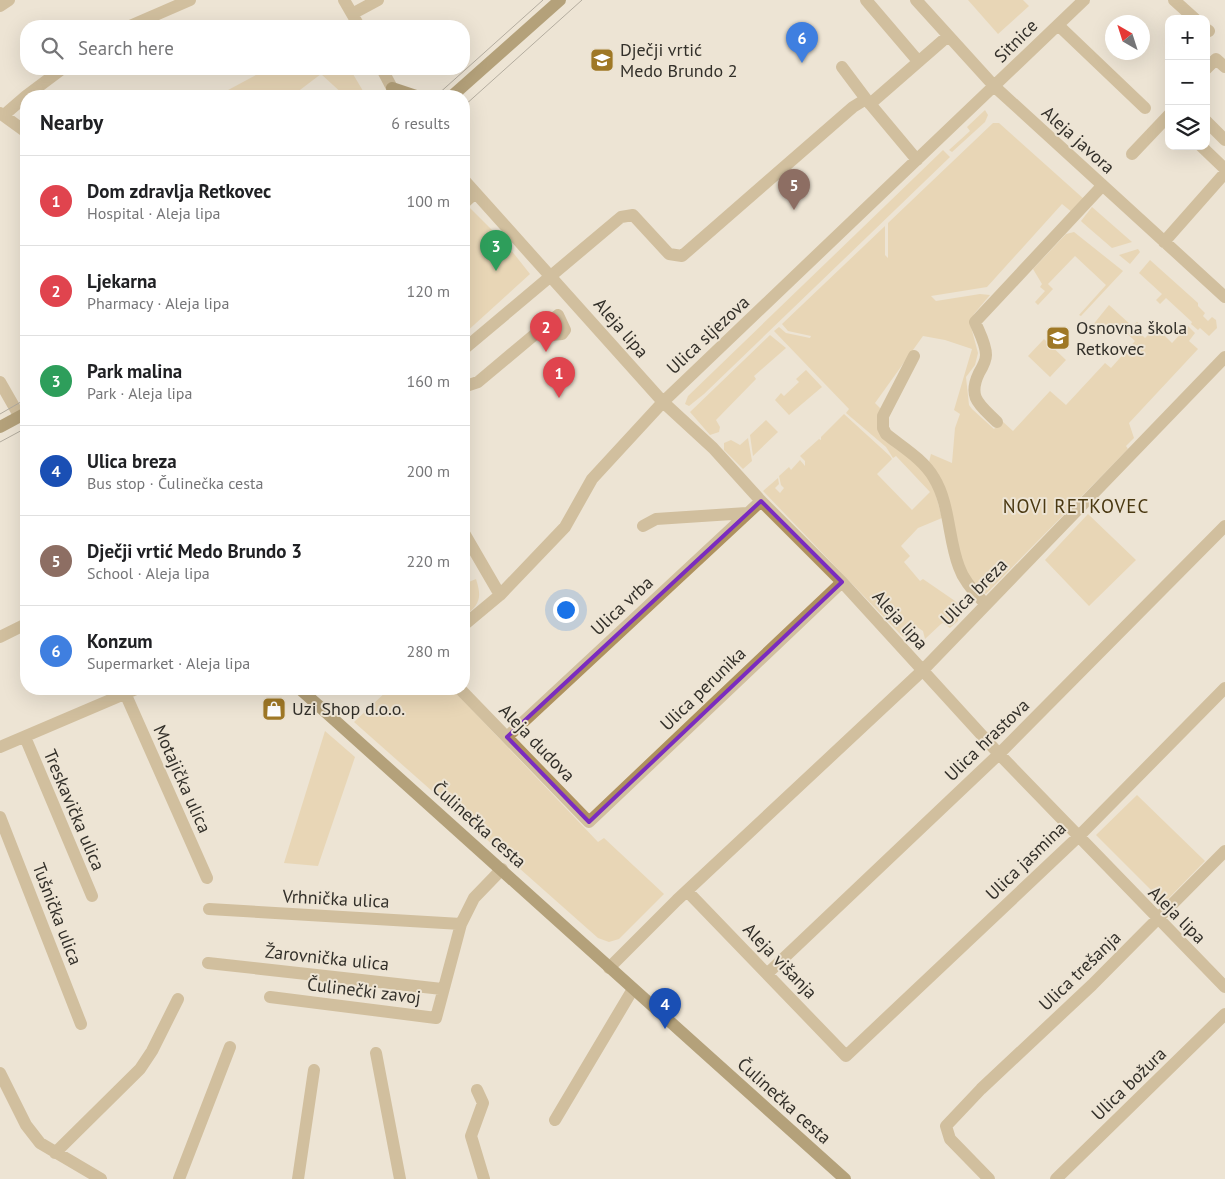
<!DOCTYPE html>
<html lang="en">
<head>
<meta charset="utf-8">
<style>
	body { margin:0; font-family:"PT Sans",sans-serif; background:#f6f6f6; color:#202124 }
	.controls { position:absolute; right:15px; top:15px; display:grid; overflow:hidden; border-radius:10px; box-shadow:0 5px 20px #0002 }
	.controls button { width:45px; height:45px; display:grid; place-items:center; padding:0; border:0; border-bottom:1px solid #e0e0e0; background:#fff; color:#202124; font:25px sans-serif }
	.compass { position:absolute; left:1105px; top:15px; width:45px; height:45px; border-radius:50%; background:#fff; box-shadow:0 5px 20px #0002; rotate:321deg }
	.you { position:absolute; left:565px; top:609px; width:18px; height:18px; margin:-12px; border:4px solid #fff; border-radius:50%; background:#1a73e8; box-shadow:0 0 0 8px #1a73e833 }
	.badge { display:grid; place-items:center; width:32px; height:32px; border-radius:50%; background:#0b8043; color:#fff; font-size:16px; font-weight:700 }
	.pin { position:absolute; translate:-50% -41px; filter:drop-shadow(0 1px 2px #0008) }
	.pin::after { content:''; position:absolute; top:26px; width:18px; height:15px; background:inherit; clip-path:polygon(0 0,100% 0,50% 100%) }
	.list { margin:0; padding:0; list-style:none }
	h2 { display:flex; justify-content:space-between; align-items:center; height:65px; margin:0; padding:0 20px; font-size:21px }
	h2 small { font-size:16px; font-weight:400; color:#757577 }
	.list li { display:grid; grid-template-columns:32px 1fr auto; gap:15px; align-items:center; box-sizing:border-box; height:90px; padding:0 20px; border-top:1px solid #e0e0e0 }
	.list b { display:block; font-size:19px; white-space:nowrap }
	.list p { margin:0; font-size:16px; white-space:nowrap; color:#757577 }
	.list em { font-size:16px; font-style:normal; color:#757577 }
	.icon { flex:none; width:28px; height:28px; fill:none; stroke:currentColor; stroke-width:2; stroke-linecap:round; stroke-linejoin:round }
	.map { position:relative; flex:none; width:1225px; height:1179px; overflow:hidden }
	.search { position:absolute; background:#fff; box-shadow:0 5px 20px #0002; left:20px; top:20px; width:450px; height:55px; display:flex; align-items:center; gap:12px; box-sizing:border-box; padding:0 18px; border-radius:20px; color:#757577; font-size:19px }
	.panel { position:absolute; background:#fff; box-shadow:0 5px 20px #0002; left:20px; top:90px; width:450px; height:605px; border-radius:20px }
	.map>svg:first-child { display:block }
</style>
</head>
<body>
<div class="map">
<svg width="1225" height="1179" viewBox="0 0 1225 1179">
	<rect width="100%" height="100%" fill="#ede4d4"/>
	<path fill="#e2c693" d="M968,0h55l6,6 -31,28z
		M267,69h83l16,27h-21l-24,-22 -29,22h-75z
		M985,110l3,5 -3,7 -33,30 -3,-2 21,-19 -3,-4z
		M993,123h6l86,77 -12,13 -11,-9 -75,83 -56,9 5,5 44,-7 10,1 -16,19 -4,9 8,30 -3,12 -9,12 3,28 3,4 22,20 8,-8 11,10 37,-40 16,14 39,-42 6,5 24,-27 -19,-18 -13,13 -11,-10 17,-21 23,21 5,-4 5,4 -4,5 7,7 11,-11 16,16 16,-17 7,7 -6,8 9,8 -69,74 5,15 -8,8 2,3 -142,145 -17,-12 -40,-120 2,-8 21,9 3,-35 5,-14 -6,-4 18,-61 -27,-9 -22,-4 -48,67 6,6 -3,14 51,54 4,7 9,34 -24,10 -17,18 9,10 -6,6 16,19 3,-2 32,22 3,3v17l-8,7 -7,-5 -2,1 -16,15 -2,-8 -6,-4 -14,10 -140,-146 15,-13 1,6 -4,4 5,5 4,-5 -3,-3 -2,-9 10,-9 2,3 9,-10 5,6v-5l-5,-5 19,-17 2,1v-3l23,-23 46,42 2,3 -15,15 35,36 18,-18 -34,-36 -3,2 -7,-11 -40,-34 3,-4 -75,-78 5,-4 7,6 24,5 1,-2 -23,-5 -6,-7 103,-98v29l3,3v-35z
		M943,150l7,7 -246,237 -15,12 -4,-2 3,-8z
		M1092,207l40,35 -20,6 -29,-25 -2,-2z
		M470,208l37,37 23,29 -66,60v-122z
		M1074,232l49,39 -42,45 -2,-1 27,-30 -31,-29 -27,28 5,5 -15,16 -3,-3 10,-11 -5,-4 2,-3 -9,-15 33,-35z
		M1138,249l2,3 -10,12 -11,-9z
		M1150,260l48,43v3l7,7 -2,3 5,5 4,-4 4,3 1,8 -8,8 -9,-8 -2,2 -7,-6 1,-2 -26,-24 -6,6 -4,-4 6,-6 -23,-21z
		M770,335l16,13 -32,28 2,3 -40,41 4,7 -1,5 -9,3 -20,-23z
		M1044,339l22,21 -16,17 -22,-21z
		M806,370l16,17 -33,28 -14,-15 6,-7 3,3 15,-14 -3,-3z
		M766,420l12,12 -25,24 -3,-21z
		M748,438l4,23 -9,8 -19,-19v-7l7,-3 9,5z
		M1088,514l48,46 -47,46 -44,-46z
		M476,579c6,19 4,25 -12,38v-33z
		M389,689h63l146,153 6,-4 60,56 -45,45 -10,3 -11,-4 -244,-216z
		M325,731l30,26 -37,109 -34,-3z
		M1137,795l68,66 -41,42 -68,-68z"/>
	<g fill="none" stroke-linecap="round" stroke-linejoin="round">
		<path stroke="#af925e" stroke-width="12" d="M344,0l15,26
			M866,0l52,61
			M916,0l79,87 230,210
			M1174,0l21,19
			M0,6l9,-6
			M352,14l26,-14
			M1058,25l87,83
			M130,26l60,-26
			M1206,29l3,2
			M842,67l24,32
			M382,69l10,19
			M1206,69l10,-10 9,8
			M26,96l36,-27
			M870,104l78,-68
			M0,113l26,19
			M4,115l22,-19
			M1206,121l19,19
			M1201,146l24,23
			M1132,154l37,-39
			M464,180l199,222 50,46 48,53 81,81 157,172 226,233
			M464,203l11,-10
			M1164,242l61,-69
			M464,349l157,-132 12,-2 36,39 13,2 171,-149 13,-8 51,61
			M914,356l-31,60v12l3,6c16,13 37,25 48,44 16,26 14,61 25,89 5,15 17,26 27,38
			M0,382l20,35
			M464,383l5,2 9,-3 80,-67 7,15 -3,4 -11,1 -9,-7
			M997,422c-17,-17 -30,-24 -18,-49 3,-5 7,-12 7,-18 0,-11 -7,-23 -11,-33l127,-136
			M643,526l13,-7 91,-6
			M464,533l36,62
			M464,625l36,-30 65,-68 27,-48 71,-77 421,-402
			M0,637l26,-13
			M460,689l129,133 253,-240
			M125,693l82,185
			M25,737l67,159
			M507,737l254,-236
			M0,747l136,-58
			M0,817l81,207
			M687,891l159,165 232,-219 147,-149
			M209,909l252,15
			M208,963l234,26
			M609,968l68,-68 245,-229 303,-314
			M768,973l231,-219 226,-228
			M270,997l166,21 25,-94 13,-26 28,-29
			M376,1053l24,126
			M0,1073l26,52 14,18 61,36
			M477,1090l6,13 -12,33 13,43
			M555,1120l78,-131
			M55,1153l85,-84 12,-18 26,-52
			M179,1179l51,-132
			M298,1179l16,-109
			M989,1179l-39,-40 -4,-13 35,-37 111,-104 133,-134
			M1056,1179l169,-165"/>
		<path stroke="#6f510f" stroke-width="12" d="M392,88l24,8
			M452,96l108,-96
			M0,427l26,-14
			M300,689l545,490"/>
		<path stroke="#6e6960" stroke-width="1" d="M436,96l107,-96
			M464,106l118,-106
			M0,414l26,-15
			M0,442l26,-14"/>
	</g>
	<path d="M0 0H1225V1179H0ZM761,501l81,81 -253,240 -82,-85z" fill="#ede4d4" fill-opacity=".55" fill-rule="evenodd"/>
	<path fill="none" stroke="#7b2cbf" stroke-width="4" stroke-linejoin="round" d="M761,501l81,81 -253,240 -82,-85z"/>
	<defs>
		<g id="school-square" transform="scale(1.25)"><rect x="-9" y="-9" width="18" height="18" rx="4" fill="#9f7826" stroke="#ede4d4"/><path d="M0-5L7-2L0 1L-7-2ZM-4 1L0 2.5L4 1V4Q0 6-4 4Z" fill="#fff"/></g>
		<g id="shop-square" transform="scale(1.25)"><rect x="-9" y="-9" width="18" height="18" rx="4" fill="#9f7826" stroke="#ede4d4"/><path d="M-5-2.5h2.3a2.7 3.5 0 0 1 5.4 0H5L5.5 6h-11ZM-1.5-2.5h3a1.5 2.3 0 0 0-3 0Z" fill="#fff"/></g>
	</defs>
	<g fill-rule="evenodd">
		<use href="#school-square" x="602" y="60"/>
		<use href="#school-square" x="1058" y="338"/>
		<use href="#shop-square" x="274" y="709"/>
	</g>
	<g text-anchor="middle" stroke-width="4" stroke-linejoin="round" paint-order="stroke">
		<g font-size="18" fill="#33302a" stroke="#ede4d4">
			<text transform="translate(1016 41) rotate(-45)" y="6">Sitnice</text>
			<text transform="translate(1078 140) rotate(42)" y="6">Aleja javora</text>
			<text transform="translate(621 328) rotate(49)" y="6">Aleja lipa</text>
			<text transform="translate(708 335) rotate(-43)" y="6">Ulica sljezova</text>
			<text transform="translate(974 592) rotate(-45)" y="6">Ulica breza</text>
			<text transform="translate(622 606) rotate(-43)" y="6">Ulica vrba</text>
			<text transform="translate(900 620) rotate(48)" y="6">Aleja lipa</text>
			<text transform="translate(703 689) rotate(-44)" y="6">Ulica perunika</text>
			<text transform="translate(987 740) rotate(-44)" y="6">Ulica hrastova</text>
			<text transform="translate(537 743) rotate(46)" y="6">Aleja dudova</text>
			<text transform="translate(182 779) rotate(66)" y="6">Motajička ulica</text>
			<text transform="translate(74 810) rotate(67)" y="6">Treskavička ulica</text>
			<text transform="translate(479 825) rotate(42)" y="6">Čulinečka cesta</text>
			<text transform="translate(1026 861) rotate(-44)" y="6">Ulica jasmina</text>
			<text transform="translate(336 899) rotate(3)" y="6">Vrhnička ulica</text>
			<text transform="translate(57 914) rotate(69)" y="6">Tušnička ulica</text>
			<text transform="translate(1177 915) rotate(45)" y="6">Aleja lipa</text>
			<text transform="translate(327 958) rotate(6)" y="6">Žarovnička ulica</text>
			<text transform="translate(780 961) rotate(46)" y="6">Aleja višanja</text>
			<text transform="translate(1080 971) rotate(-44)" y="6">Ulica trešanja</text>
			<text transform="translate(364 991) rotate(7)" y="6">Čulinečki zavoj</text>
			<text transform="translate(1129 1084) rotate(-44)" y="6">Ulica božura</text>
			<text transform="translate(784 1101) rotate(42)" y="6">Čulinečka cesta</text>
		</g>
		<g font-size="18" fill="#33302a" stroke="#ede4d4" text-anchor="start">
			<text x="620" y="56">Dječji vrtić<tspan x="620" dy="21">Medo Brundo 2</tspan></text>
			<text x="1076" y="334">Osnovna škola<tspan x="1076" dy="21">Retkovec</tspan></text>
			<text x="292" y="715">Uzi Shop d.o.o.</text>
		</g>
		<g font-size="19" letter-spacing="1" fill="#4a3811" stroke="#ede4d4">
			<text x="1076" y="513">NOVI RETKOVEC</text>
		</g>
	</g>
</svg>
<div class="controls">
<button>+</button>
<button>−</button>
<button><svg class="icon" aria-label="layers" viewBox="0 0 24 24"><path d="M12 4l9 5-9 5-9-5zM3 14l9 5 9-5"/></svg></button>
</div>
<svg class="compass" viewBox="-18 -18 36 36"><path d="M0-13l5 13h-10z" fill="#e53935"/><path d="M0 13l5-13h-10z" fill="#757577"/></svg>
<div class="you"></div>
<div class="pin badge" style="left:559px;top:398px;background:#e0444e">1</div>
<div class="pin badge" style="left:546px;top:352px;background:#e0444e">2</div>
<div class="pin badge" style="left:496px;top:271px;background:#2e9e5b">3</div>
<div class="pin badge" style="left:665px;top:1029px;background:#1a4fb4">4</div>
<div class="pin badge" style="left:794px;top:210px;background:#8d6e63">5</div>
<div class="pin badge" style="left:802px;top:63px;background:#3f7fe0">6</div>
<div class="search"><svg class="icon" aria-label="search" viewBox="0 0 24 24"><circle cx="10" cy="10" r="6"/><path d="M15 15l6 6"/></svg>Search here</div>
<section class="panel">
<h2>Nearby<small>6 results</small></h2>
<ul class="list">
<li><span class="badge" style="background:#e0444e">1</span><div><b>Dom zdravlja Retkovec</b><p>Hospital · Aleja lipa</p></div><em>100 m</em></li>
<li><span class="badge" style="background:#e0444e">2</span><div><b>Ljekarna</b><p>Pharmacy · Aleja lipa</p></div><em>120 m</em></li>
<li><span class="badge" style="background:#2e9e5b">3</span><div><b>Park malina</b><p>Park · Aleja lipa</p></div><em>160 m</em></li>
<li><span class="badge" style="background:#1a4fb4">4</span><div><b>Ulica breza</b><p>Bus stop · Čulinečka cesta</p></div><em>200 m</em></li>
<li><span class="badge" style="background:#8d6e63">5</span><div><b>Dječji vrtić Medo Brundo 3</b><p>School · Aleja lipa</p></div><em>220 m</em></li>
<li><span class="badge" style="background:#3f7fe0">6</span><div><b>Konzum</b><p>Supermarket · Aleja lipa</p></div><em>280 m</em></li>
</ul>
</section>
</div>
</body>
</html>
